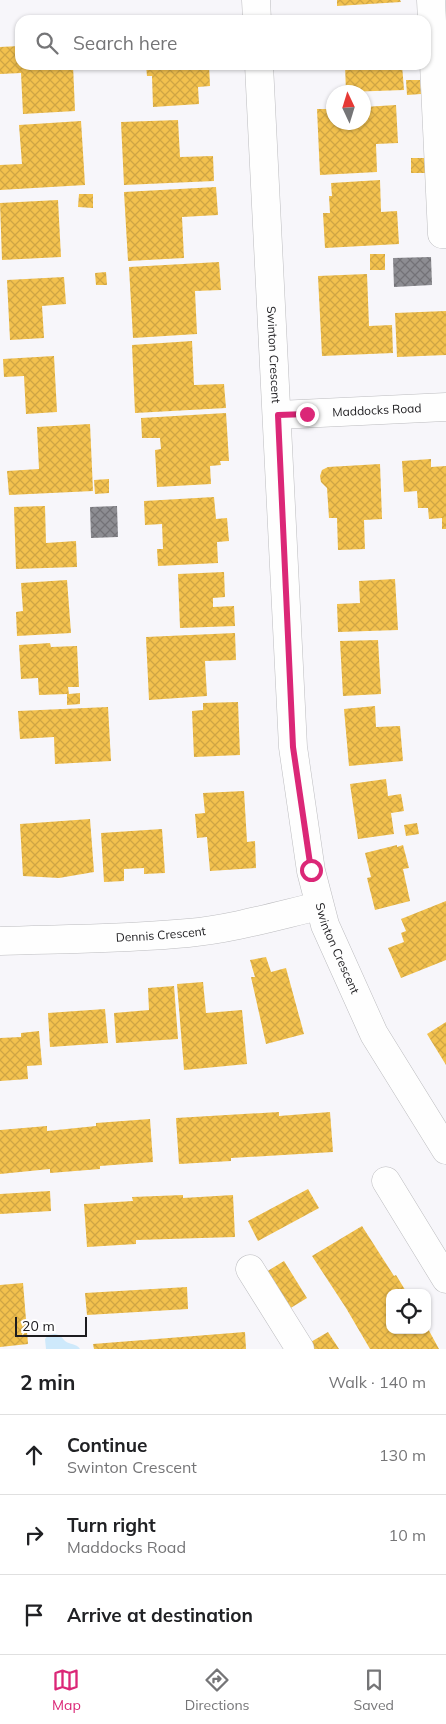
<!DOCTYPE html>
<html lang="en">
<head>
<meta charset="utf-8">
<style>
	body { margin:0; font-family:Mulish,sans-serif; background:#f6f6f6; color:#202124 }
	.controls { position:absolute; right:15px; bottom:15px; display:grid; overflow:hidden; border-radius:10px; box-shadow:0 1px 4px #0004 }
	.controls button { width:45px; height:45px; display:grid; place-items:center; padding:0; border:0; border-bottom:1px solid #e0e0e0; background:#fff; color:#202124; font:25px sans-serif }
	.compass { position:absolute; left:326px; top:85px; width:45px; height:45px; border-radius:50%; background:#fff; box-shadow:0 1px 4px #0004; rotate:356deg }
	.scale { position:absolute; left:15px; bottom:12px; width:72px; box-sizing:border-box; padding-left:5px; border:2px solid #1d1c1f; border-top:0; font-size:14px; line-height:18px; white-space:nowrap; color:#1d1c1f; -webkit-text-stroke:4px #fff; paint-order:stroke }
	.stop { position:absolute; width:15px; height:15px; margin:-11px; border:4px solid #db2777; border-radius:50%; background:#fff }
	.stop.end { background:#db2777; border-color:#fff; box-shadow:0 1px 5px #0008 }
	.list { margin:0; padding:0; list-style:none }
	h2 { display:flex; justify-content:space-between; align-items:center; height:65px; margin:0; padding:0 20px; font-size:21px }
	h2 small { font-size:16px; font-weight:400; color:#757577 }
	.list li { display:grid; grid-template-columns:32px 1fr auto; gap:15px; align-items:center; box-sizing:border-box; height:80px; padding:0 20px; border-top:1px solid #e0e0e0 }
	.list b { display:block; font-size:19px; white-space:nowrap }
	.list p { margin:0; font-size:16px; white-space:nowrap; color:#757577 }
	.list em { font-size:16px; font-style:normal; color:#757577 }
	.icon { flex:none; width:28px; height:28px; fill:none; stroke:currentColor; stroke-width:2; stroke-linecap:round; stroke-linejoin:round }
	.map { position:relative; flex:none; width:446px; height:1349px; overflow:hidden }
	.search { position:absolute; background:#fff; box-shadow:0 1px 4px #0004; left:15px; right:15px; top:15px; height:55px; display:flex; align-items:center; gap:12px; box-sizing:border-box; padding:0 18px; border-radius:15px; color:#757577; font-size:19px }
	.sheet { height:305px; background:#fff }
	nav { display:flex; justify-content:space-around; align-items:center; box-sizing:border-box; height:70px; border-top:1px solid #e0e0e0; background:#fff; font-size:14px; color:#757577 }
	nav a { display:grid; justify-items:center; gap:2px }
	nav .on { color:#db2777 }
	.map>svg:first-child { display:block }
</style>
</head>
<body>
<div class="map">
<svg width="446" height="1349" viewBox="0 0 446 1349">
	<defs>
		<pattern id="homes-cross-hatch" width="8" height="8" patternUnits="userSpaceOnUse" patternTransform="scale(1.25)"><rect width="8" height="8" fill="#f2c14e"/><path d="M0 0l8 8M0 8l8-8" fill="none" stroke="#cfa544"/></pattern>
		<pattern id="industry-cross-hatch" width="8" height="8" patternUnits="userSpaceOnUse" patternTransform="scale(1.25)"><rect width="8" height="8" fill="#8d8d92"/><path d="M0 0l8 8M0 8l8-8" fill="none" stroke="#737277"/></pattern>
	</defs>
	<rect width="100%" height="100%" fill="#f7f6fa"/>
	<path fill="#cee9fb" d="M55,1334c6,1 6,3 10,7 5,4 11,2 15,8h-34l-1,-10 3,-4z"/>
	<path fill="url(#homes-cross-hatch)" d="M337,0h63l1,2 -64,4z
		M20,46v19h53l2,46 -52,3 -2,-41 -21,1v-27z
		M146,65h63l1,21 -12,1 1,17 -46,3 -1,-31h-5z
		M345,65h57l2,25 -58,2z
		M406,80h14l1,14 -14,1z
		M396,105l2,38 -22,1 1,28 -57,3 -3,-66h17v13h30v-15z
		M178,120l2,37 33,-1 1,25 -90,4 -3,-63z
		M81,121l4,64 -85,5v-25l22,-1 -3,-39z
		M411,158h14v15h-14z
		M380,180l1,32 16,-1 2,33 -74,4 -2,-35h7l-1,-17h3l-1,-13z
		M216,187l2,28 -36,2 2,41 -56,3 -4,-69z
		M79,194h14v14l-15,-1z
		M58,200l3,57 -59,3 -2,-57z
		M370,254h15v16h-15z
		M219,262l2,28 -26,1 2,43 -64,4 -4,-71z
		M106,272l1,13h-11l-1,-12z
		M367,274l2,52 23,-1 1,28 -71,3 -4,-80z
		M64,277l2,27 -24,2 2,32 -34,2 -3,-60z
		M446,311v44l-49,2 -2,-44z
		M192,341l2,44 30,-1 2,24 -91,5 -3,-68z
		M54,356l3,56 -31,2 -2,-38 -20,1 -1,-18z
		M226,413l3,48h-9l1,4 -11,1 1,18 -54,3 -2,-37 6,-1 -1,-11h-18l-1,-20z
		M90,424l3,67 -84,4 -2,-24 32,-2 -2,-42z
		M431,459v8l15,-1v63h-4v-11l-13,1 -1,-11h-10l-1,-17 -13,1 -2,-31z
		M380,464l2,55 -18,1 1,29 -27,1 -1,-32h-8l-2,-30 -6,-6 -1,-6 2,-6 6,-3z
		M109,479v14l-14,1 -1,-14z
		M214,497l2,22 11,-1 2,23 -12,1 1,21 -60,3 -1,-17h6l-1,-25 -17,1 -1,-24z
		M45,506l1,37 30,-2 1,26 -61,2 -2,-62z
		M224,572l1,25 -12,1v9l21,-1 1,20 -55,2 -2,-54z
		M395,579l3,51 -60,2 -1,-28 23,-1 -1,-22z
		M67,580l4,53 -54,3 -1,-24 7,-1 -2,-28z
		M235,633l1,27 -31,1 2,35 -58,4 -3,-63z
		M378,640l3,54 -38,2 -3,-55z
		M50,643l1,4 26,-1 2,41h-11l1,7 11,-1v11l-13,1v-11l-28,1 -1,-17 -17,1 -2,-34z
		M238,702l2,53 -46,2 -2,-46 11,-1v-7z
		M375,706l1,21 24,-1 3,35 -54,5 -5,-57z
		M108,707l3,54 -56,3 -1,-27 -34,2 -2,-28z
		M386,779l2,17 13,-2 3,17 -13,2 3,21 -36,5 -8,-55z
		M244,791l3,51 8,-1 1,27 -46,3 -3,-34 -10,1 -2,-24 10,-1 -2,-20z
		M90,819l4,53 -35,6 -36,-2 -3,-52z
		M417,823l2,11 -13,2 -2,-11z
		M162,829l3,44 -21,1v-6l-20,1v12l-20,1 -3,-49z
		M397,845v2l6,-2 6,23 -6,1 7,32 -35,9 -8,-32 4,-1 -6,-24z
		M446,901v59l-45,18 -13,-30 16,-6 -3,-9 5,-2 -5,-12z
		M266,957l5,15 15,-4 18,66 -38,10 -15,-67h4l-5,-17z
		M203,982l3,31 36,-3 5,54 -63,6 -7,-86z
		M174,986l4,53 -62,4 -2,-30 35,-3 -1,-22z
		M105,1009l3,34 -58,4 -2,-34z
		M446,1022v43l-19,-31z
		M39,1031l3,34 -15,1 1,13 -28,2v-43l21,-1v-4z
		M279,1112v4l51,-4 3,40 -102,6v3l-52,3 -3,-46z
		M150,1119l3,43 -53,4v3l-50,4v-4l-50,5v-44l47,-4v5l49,-5v-3z
		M308,1189l11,19 -61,33 -10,-20z
		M50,1191l1,20 -51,3v-20z
		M183,1195v3l50,-3 2,42 -99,3v4l-49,3 -3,-43 49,-3 -1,-4z
		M362,1226l32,50 2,-1 11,18h-17v37h37v-3l12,22h-69l-24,-41 -34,-52z
		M284,1261l23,37 -18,11 -23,-37z
		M23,1283l5,61 -28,3v-62z
		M187,1287l1,22 -101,6 -2,-22z
		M245,1332l1,17h-152l-1,-5z
		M328,1332l11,17h-26l-4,-6z"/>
	<path fill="url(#industry-cross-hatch)" d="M431,257l1,28 -38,2 -1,-29z
		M117,506l1,31 -27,1 -1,-31z"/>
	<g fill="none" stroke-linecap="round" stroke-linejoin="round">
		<g stroke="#bcbcbf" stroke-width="29">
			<g id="minor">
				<path d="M256,0l1,20"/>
				<path d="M431,0l11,234h4"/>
				<path id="s1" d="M259,65l34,682 18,124 14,54 49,109 72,116"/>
				<path id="s2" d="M278,415l168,-8"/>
				<path id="s3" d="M0,941c63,-2 125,-2 188,-8 44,-4 88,-17 131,-27"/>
				<path d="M386,1181l60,98"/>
				<path d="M250,1269l50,80"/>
			</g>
		</g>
		<use href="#minor" stroke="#fefefe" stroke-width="28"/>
	</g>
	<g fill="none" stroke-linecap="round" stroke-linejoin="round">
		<path stroke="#db2777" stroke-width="6" d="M307,414l-29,1 15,332 18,123"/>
	</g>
	<g text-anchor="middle" stroke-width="5" stroke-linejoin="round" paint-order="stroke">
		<g font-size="12" fill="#1d1c1f" stroke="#fff">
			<text dy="4" stroke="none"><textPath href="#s1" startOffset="290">Swinton Crescent</textPath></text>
			<text dy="4" stroke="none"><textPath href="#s2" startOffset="99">Maddocks Road</textPath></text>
			<text dy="4" stroke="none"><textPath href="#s3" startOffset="161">Dennis Crescent</textPath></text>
			<text dy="4" stroke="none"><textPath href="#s1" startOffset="890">Swinton Crescent</textPath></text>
		</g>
	</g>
</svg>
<div class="controls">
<button><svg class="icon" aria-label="locate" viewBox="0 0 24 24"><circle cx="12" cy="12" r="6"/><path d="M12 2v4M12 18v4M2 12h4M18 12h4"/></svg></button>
</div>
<svg class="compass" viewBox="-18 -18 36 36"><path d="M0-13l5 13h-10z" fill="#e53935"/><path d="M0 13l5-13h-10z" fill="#757577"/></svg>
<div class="scale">20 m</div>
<div class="stop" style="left:311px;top:870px"></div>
<div class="stop end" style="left:307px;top:414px"></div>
<div class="search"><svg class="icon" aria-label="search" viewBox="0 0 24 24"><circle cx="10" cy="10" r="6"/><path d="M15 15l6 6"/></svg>Search here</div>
</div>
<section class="sheet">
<h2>2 min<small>Walk · 140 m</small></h2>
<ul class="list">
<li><svg class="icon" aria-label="ahead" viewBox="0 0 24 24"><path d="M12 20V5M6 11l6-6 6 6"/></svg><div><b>Continue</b><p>Swinton Crescent</p></div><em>130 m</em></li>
<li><svg class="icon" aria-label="right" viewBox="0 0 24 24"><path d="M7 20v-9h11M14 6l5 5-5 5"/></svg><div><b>Turn right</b><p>Maddocks Road</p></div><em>10 m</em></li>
<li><svg class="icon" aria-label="arrive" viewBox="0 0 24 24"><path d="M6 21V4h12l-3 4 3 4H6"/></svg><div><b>Arrive at destination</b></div></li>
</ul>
</section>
<nav>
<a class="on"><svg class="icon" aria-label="map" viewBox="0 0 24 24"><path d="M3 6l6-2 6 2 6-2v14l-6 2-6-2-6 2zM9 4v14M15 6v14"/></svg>Map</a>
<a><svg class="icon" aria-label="directions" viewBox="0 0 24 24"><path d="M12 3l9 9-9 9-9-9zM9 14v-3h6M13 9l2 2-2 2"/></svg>Directions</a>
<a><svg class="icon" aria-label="saved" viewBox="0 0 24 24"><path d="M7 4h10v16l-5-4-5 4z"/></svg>Saved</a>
</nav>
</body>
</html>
